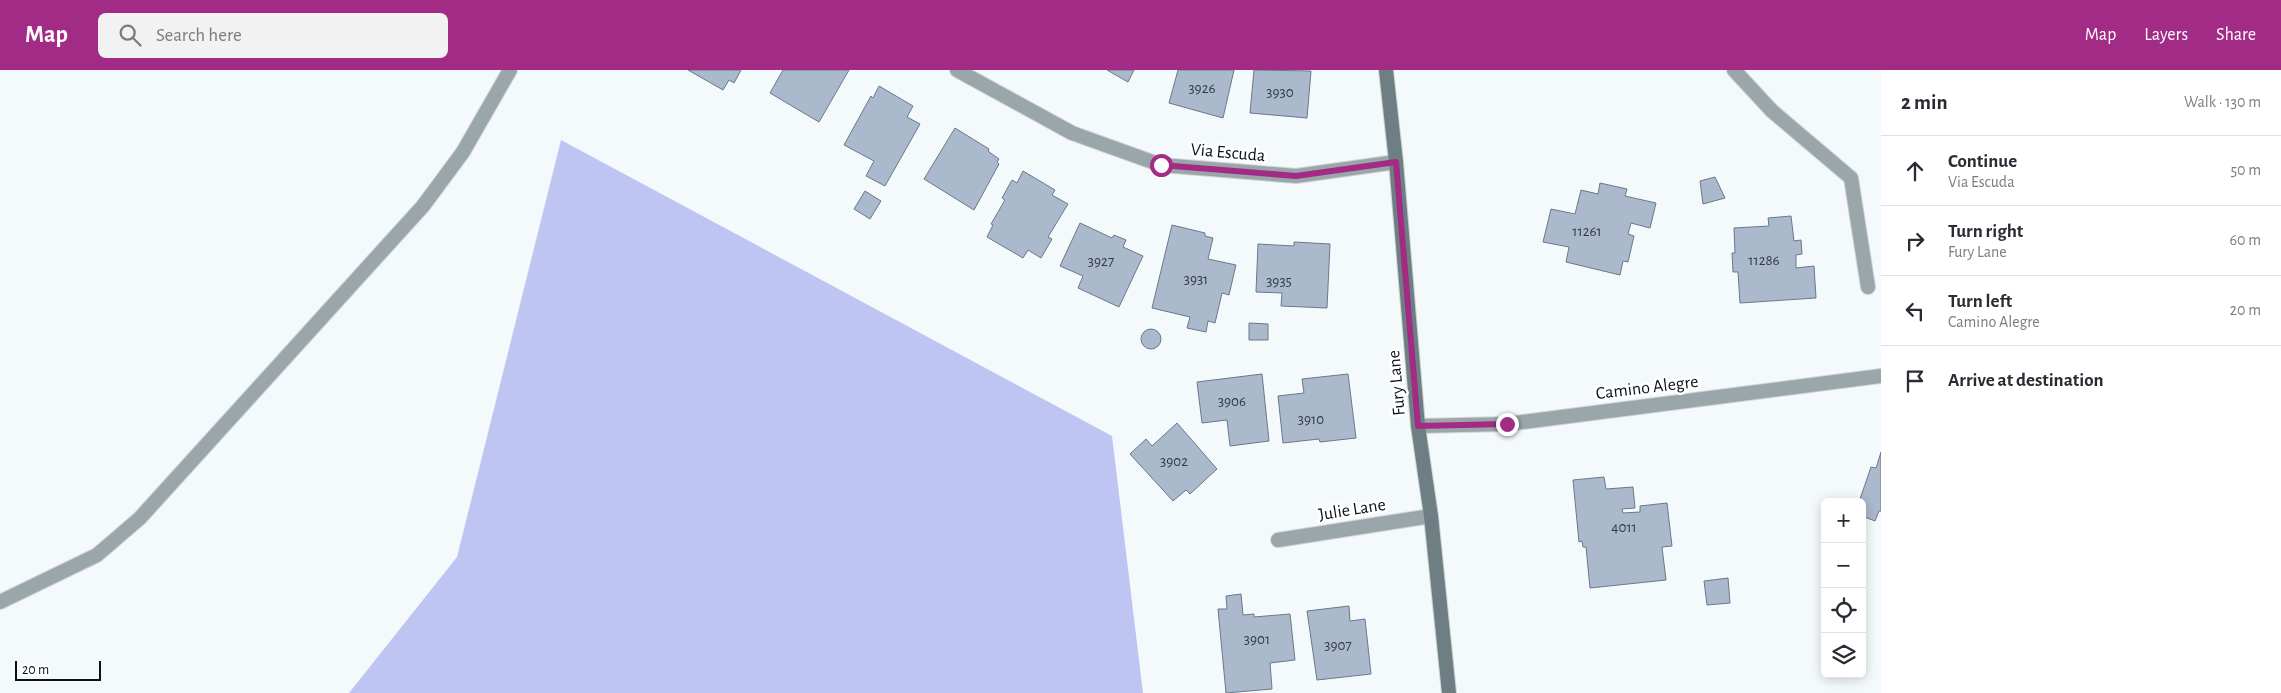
<!DOCTYPE html>
<html lang="en">
<head>
<meta charset="utf-8">
<style>
	body { margin:0; font-family:"Alegreya Sans",sans-serif; background:#f2f2f3; color:#2b2b33 }
	.controls { position:absolute; right:15px; bottom:15px; display:grid; overflow:hidden; border-radius:8px; box-shadow:0 2px 12px #0003 }
	.controls button { width:45px; height:45px; display:grid; place-items:center; padding:0; border:0; border-bottom:1px solid #e1e1e2; background:#fff; color:#2b2b33; font:25px sans-serif }
	.scale { position:absolute; left:15px; bottom:12px; width:86px; box-sizing:border-box; padding-left:5px; border:2px solid #0a1217; border-top:0; font-size:14px; line-height:18px; white-space:nowrap; color:#0a1217; -webkit-text-stroke:4px #fff; paint-order:stroke }
	.stop { position:absolute; width:15px; height:15px; margin:-11px; border:4px solid #a22c85; border-radius:50%; background:#fff }
	.stop.end { background:#a22c85; border-color:#fff; box-shadow:0 1px 5px #0008 }
	.list { margin:0; padding:0; list-style:none }
	h2 { display:flex; justify-content:space-between; align-items:center; height:65px; margin:0; padding:0 20px; font-size:21px }
	h2 small { font-size:16px; font-weight:400; color:#7c7c81 }
	.list li { display:grid; grid-template-columns:32px 1fr auto; gap:15px; align-items:center; box-sizing:border-box; height:70px; padding:0 20px; border-top:1px solid #e1e1e2 }
	.list b { display:block; font-size:19px; white-space:nowrap }
	.list p { margin:0; font-size:16px; white-space:nowrap; color:#7c7c81 }
	.list em { font-size:16px; font-style:normal; color:#7c7c81 }
	.icon { flex:none; width:28px; height:28px; fill:none; stroke:currentColor; stroke-width:2; stroke-linecap:round; stroke-linejoin:round }
	.map { position:relative; flex:none; width:1881px; height:623px; overflow:hidden }
	header { display:flex; align-items:center; gap:30px; box-sizing:border-box; height:70px; padding:0 25px; background:#a22c85; color:#fff }
	header strong { font-size:24px }
	nav { display:flex; gap:28px; margin-inline-start:auto; font-size:18px }
	.search { width:350px; height:45px; background:#f2f2f3; display:flex; align-items:center; gap:12px; box-sizing:border-box; padding:0 18px; border-radius:8px; color:#7c7c81; font-size:19px }
	main { display:flex }
	aside { flex:1; background:#fff }
	.map>svg:first-child { display:block }
</style>
</head>
<body>
<header>
<strong>Map</strong>
<div class="search"><svg class="icon" aria-label="search" viewBox="0 0 24 24"><circle cx="10" cy="10" r="6"/><path d="M15 15l6 6"/></svg>Search here</div>
<nav><a>Map</a><a>Layers</a><a>Share</a></nav>
</header>
<main>
<div class="map">
<svg width="1881" height="623" viewBox="0 0 1881 623">
	<rect width="100%" height="100%" fill="#f4f9fc"/>
	<path fill="#bfc5f3" d="M561,70l551,296 31,257h-794l108,-136z"/>
	<path fill="#abb9cc" stroke="#6b788a" d="M688,0h53l-7,13 -5,-3 -6,10z
		M783,0h66l-30,52 -49,-29z
		M1107,0h27l-6,12z
		M1178,0h56l-11,48 -54,-15z
		M1254,0l57,1 -4,47 -57,-5z
		M879,16l34,20 -6,11 13,7 -35,62 -19,-10 8,-15 -30,-16 27,-49 2,2z
		M955,58l34,21 -1,2 11,8 -2,3 2,2 -25,46 -50,-31z
		M1023,101l32,19 -3,5 16,9 -20,33 4,2 -11,19 -13,-8 -5,8 -36,-21 6,-12 -2,-1 14,-24 -3,-2 10,-18 5,3z
		M1715,107l10,21 -22,6 -3,-23z
		M1600,113l27,6 -2,7 31,7 -6,25 -19,-5 -3,11 6,2 -6,26 -5,-1 -3,14 -54,-13 3,-15 -26,-5 8,-33 24,5 6,-24 17,4z
		M865,121l16,10 -11,18 -16,-10z
		M1791,146l3,25 7,-1 1,14 -6,1v13l18,-2 2,32 -76,5 -2,-31h-5l-1,-19h3l-1,-25 35,-2 -1,-8z
		M1080,153l32,15 2,-3 12,5 -3,7 20,9 -24,51 -41,-19 5,-12 -23,-10z
		M1172,155l33,8v3l8,2 -5,21 28,6 -7,30 -7,-2 -7,30 -7,-2 -2,11 -19,-4 3,-11 -38,-9z
		M1294,172l36,2 -3,64 -46,-2 1,-13 -26,-1 2,-48 36,2z
		M1249,253l19,1v16h-19z
		M1141 269a10 10 0 1 1 20 0a10 10 0 1 1-20 0Z
		M1262,304l7,67 -39,5 -3,-26 -25,3 -5,-41z
		M1348,304l8,64 -36,4 -1,-3 -36,4 -5,-47 26,-3 -2,-14z
		M1177,353l40,46 -27,25 -4,-4 -13,11 -43,-47 16,-15 6,7z
		M1881,382v59h-2l-4,10 -13,-5v-14h-3l12,-35 5,1z
		M1604,407l2,12 27,-2 2,21 -13,1 1,4 17,-1v-6l27,-3 5,43 -10,1 4,33 -76,8 -4,-41h-3l-1,-6 -3,1 -6,-62z
		M1728,508l2,25 -23,2 -3,-24z
		M1241,524l2,21 11,-1v3l36,-3 5,46 -25,3 2,26 -46,4 -8,-84h9l-1,-13z
		M1349,536l1,15 15,-2 6,55 -54,6 -10,-69z"/>
	<g fill="none" stroke-linecap="round" stroke-linejoin="round">
		<g stroke="#cfd4d7" stroke-width="16">
			<path id="service" d="M1734,0l38,41 79,67 17,109
				M0,532l97,-47 43,-37 283,-312 40,-54 47,-82"/>
		</g>
		<g stroke="#cfd4d7" stroke-width="16">
			<path id="minor" d="M957,0l115,63 89,32 135,11 100,-14
				M1418,356l89,-2 374,-48
				M1278,470l153,-24"/>
		</g>
		<g stroke="#cfd4d7" stroke-width="16">
			<path id="secondary" d="M1386,0l10,92 22,264 13,90 18,177"/>
		</g>
		<use href="#service" stroke="#9aa6aa" stroke-width="14"/>
		<use href="#minor" stroke="#9aa6aa" stroke-width="14"/>
		<use href="#secondary" stroke="#6e7f84" stroke-width="14"/>
	</g>
	<g fill="none" stroke-linecap="round" stroke-linejoin="round">
		<path stroke="#a22c85" stroke-width="6" d="M1161,95l135,11 100,-14 22,264 89,-2"/>
	</g>
	<g text-anchor="middle" stroke-width="5" stroke-linejoin="round" paint-order="stroke">
		<g font-size="15" fill="#323c44">
			<text x="1202" y="23">3926</text>
			<text x="1280" y="27">3930</text>
			<text x="1587" y="166">11261</text>
			<text x="1764" y="195">11286</text>
			<text x="1101" y="196">3927</text>
			<text x="1196" y="214">3931</text>
			<text x="1279" y="216">3935</text>
			<text x="1232" y="336">3906</text>
			<text x="1311" y="354">3910</text>
			<text x="1174" y="396">3902</text>
			<text x="1624" y="462">4011</text>
			<text x="1257" y="574">3901</text>
			<text x="1338" y="580">3907</text>
		</g>
		<g font-size="18" fill="#0a1217" stroke="#fff">
			<text transform="translate(1228 82) rotate(5)" y="6">Via Escuda</text>
			<text transform="translate(1396 313) rotate(-95)" y="6">Fury Lane</text>
			<text transform="translate(1647 317) rotate(-7)" y="6">Camino Alegre</text>
			<text transform="translate(1352 439) rotate(-9)" y="6">Julie Lane</text>
		</g>
	</g>
</svg>
<div class="controls">
<button>+</button>
<button>−</button>
<button><svg class="icon" aria-label="locate" viewBox="0 0 24 24"><circle cx="12" cy="12" r="6"/><path d="M12 2v4M12 18v4M2 12h4M18 12h4"/></svg></button>
<button><svg class="icon" aria-label="layers" viewBox="0 0 24 24"><path d="M12 4l9 5-9 5-9-5zM3 14l9 5 9-5"/></svg></button>
</div>
<div class="scale">20 m</div>
<div class="stop" style="left:1161px;top:95px"></div>
<div class="stop end" style="left:1507px;top:354px"></div>
</div>
<aside>
<h2>2 min<small>Walk · 130 m</small></h2>
<ul class="list">
<li><svg class="icon" aria-label="ahead" viewBox="0 0 24 24"><path d="M12 20V5M6 11l6-6 6 6"/></svg><div><b>Continue</b><p>Via Escuda</p></div><em>50 m</em></li>
<li><svg class="icon" aria-label="right" viewBox="0 0 24 24"><path d="M7 20v-9h11M14 6l5 5-5 5"/></svg><div><b>Turn right</b><p>Fury Lane</p></div><em>60 m</em></li>
<li><svg class="icon" aria-label="left" viewBox="0 0 24 24"><path d="M17 20v-9H6M10 6l-5 5 5 5"/></svg><div><b>Turn left</b><p>Camino Alegre</p></div><em>20 m</em></li>
<li><svg class="icon" aria-label="arrive" viewBox="0 0 24 24"><path d="M6 21V4h12l-3 4 3 4H6"/></svg><div><b>Arrive at destination</b></div></li>
</ul>
</aside>
</main>
</body>
</html>
